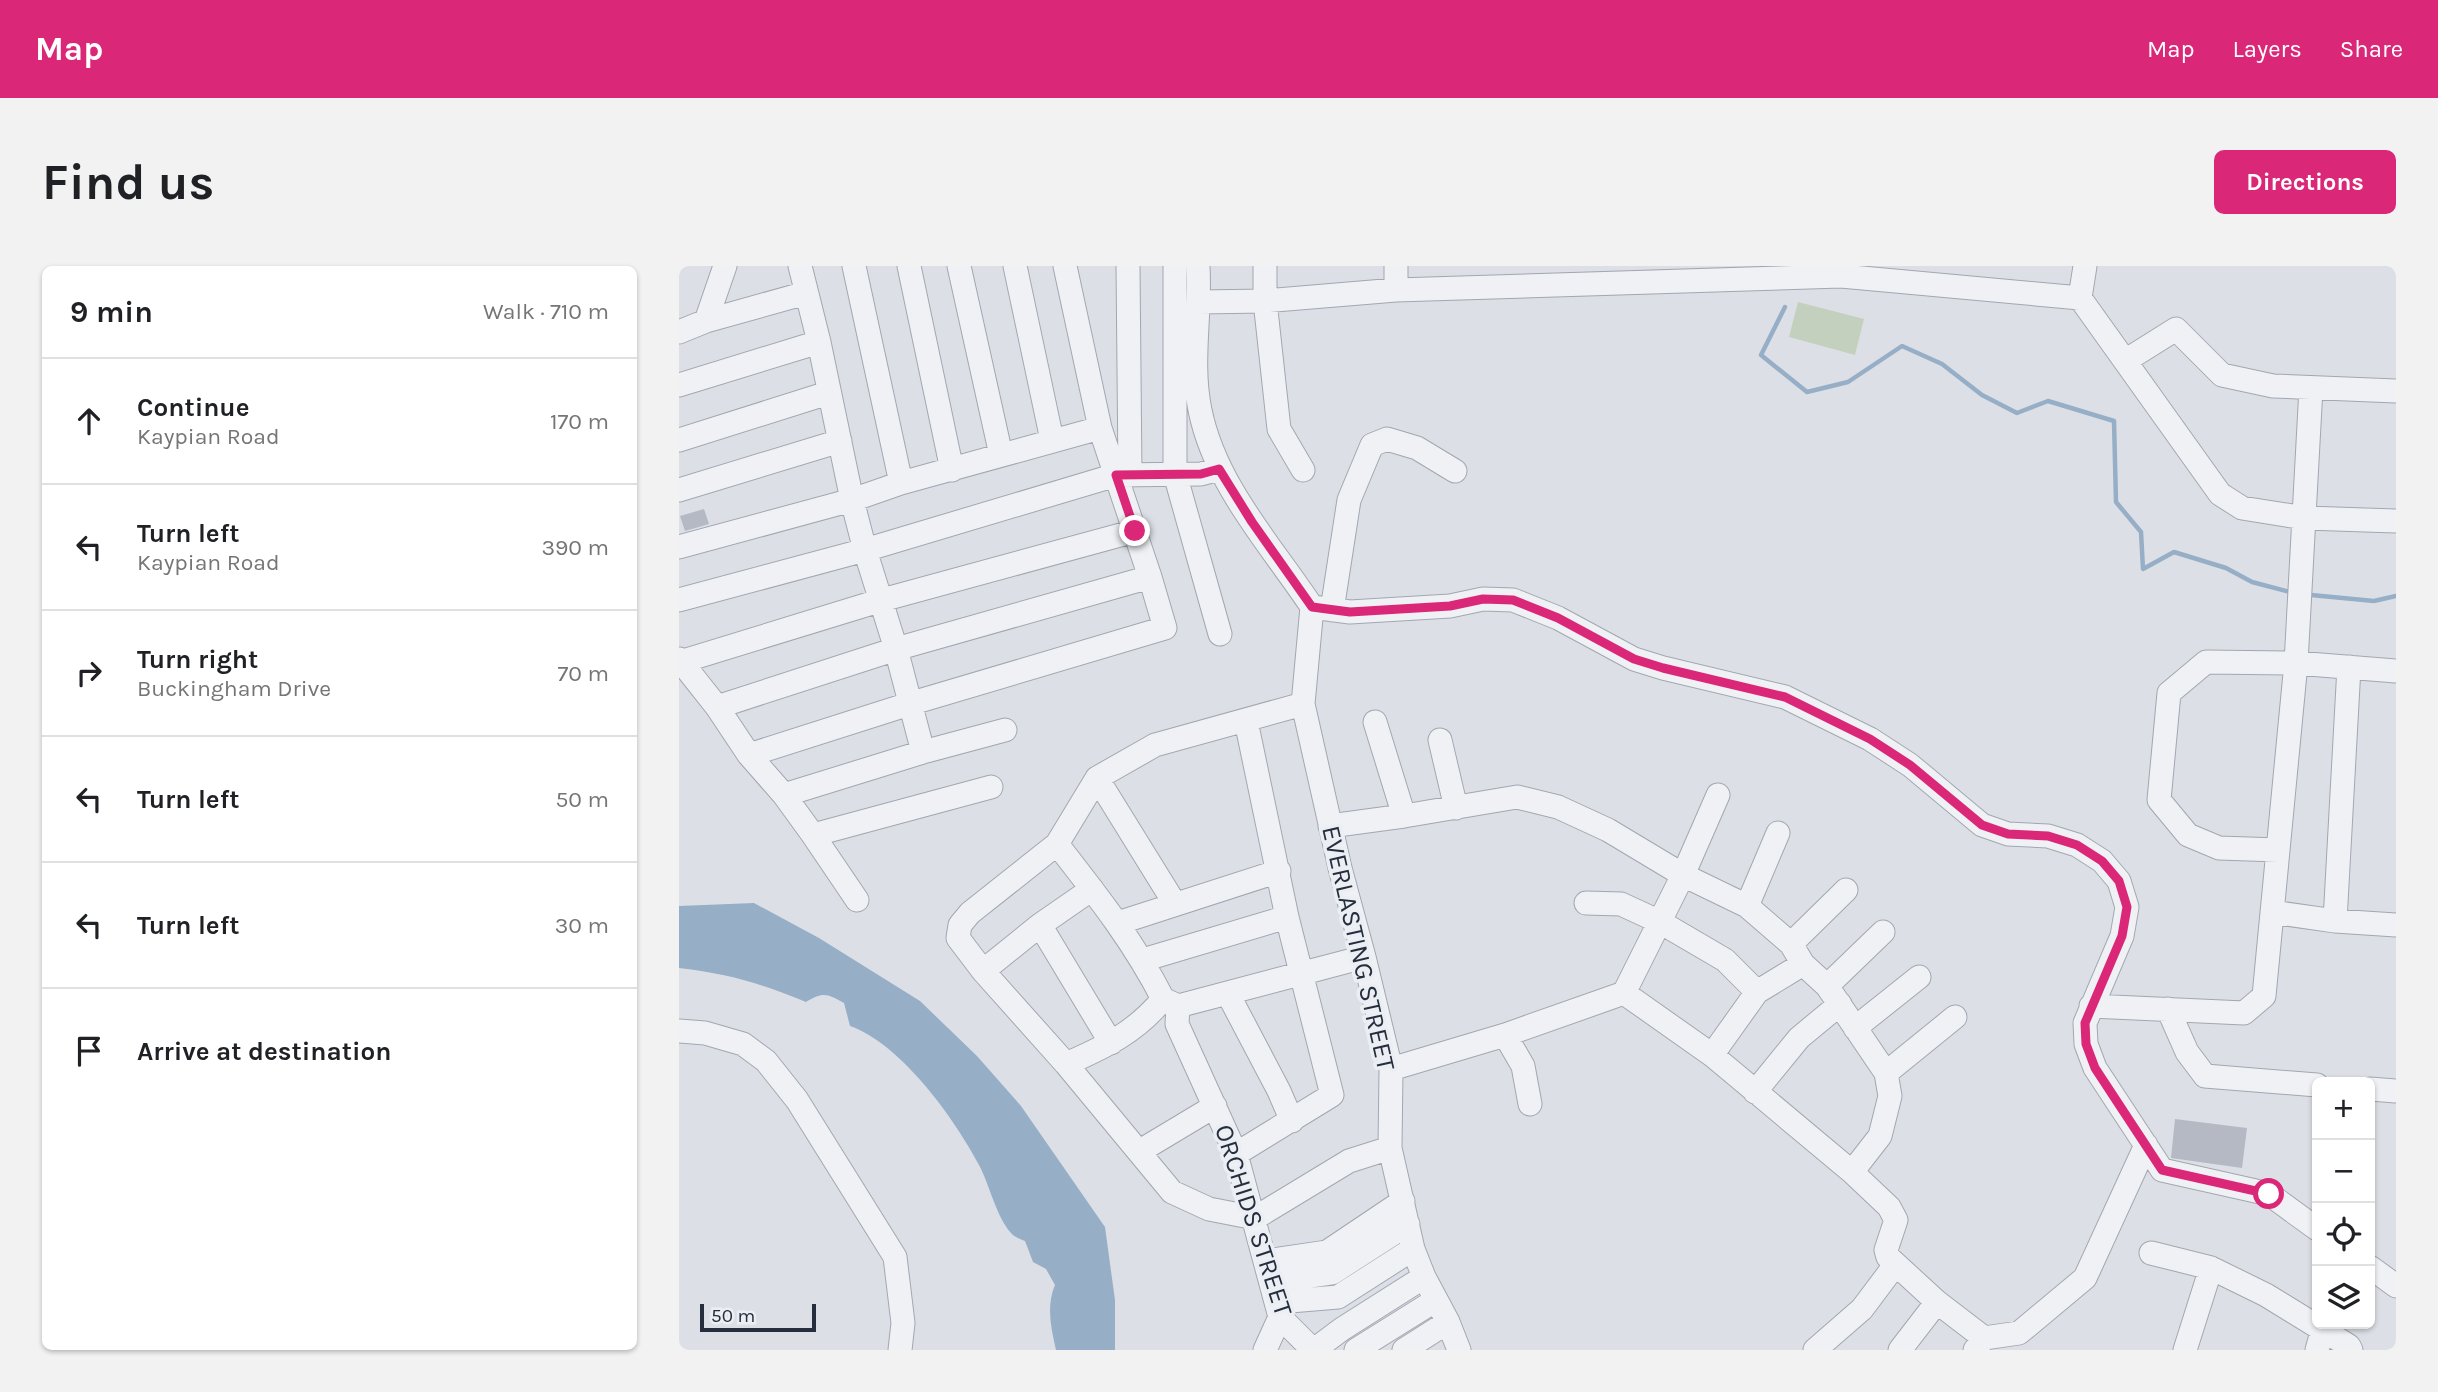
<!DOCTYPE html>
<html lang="en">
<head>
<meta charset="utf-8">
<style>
	body { margin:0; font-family:Karla,sans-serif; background:#f2f2f2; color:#202124 }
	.controls { position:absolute; right:21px; bottom:21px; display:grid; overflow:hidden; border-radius:10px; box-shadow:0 2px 5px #0004 }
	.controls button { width:63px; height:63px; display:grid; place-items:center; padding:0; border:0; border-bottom:2px solid #e0e0e0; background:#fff; color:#202124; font:35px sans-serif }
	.scale { position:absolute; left:21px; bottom:18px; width:116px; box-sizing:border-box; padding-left:7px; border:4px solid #262e3d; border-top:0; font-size:19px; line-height:24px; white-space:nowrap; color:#262e3d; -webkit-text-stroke:5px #ebeff4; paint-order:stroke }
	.stop { position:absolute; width:21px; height:21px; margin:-16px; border:5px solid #db2777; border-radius:50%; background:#fff }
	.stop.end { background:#db2777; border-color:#fff; box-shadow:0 2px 7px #0008 }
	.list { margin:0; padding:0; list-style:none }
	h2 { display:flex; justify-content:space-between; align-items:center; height:91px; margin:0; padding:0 28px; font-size:30px }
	h2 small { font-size:23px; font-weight:400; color:#757577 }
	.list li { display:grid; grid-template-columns:46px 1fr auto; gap:21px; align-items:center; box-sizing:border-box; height:126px; padding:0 28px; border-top:2px solid #e0e0e0 }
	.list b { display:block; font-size:26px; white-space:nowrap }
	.list p { margin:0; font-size:23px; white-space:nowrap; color:#757577 }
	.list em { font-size:23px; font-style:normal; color:#757577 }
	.icon { flex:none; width:38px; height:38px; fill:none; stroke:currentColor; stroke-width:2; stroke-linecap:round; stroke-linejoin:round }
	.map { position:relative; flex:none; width:1717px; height:1084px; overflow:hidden; border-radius:10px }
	header { display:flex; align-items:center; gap:42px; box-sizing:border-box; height:98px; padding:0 35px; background:#db2777; color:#fff }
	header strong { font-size:33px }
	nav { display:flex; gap:38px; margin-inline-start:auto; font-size:24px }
	.intro { display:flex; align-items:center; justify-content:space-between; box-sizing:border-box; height:168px; padding:0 42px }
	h1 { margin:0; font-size:49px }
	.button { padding:18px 32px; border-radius:10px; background:#db2777; color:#fff; font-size:24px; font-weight:700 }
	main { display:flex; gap:42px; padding:0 42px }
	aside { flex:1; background:#fff; border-radius:10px; box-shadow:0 2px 5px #0004 }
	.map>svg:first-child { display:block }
</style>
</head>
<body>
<header>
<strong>Map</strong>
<nav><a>Map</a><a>Layers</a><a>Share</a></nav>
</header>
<div class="intro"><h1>Find us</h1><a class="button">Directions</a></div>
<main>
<aside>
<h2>9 min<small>Walk · 710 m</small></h2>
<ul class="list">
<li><svg class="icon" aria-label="ahead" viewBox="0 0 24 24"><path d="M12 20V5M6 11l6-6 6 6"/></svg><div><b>Continue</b><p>Kaypian Road</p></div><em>170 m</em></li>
<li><svg class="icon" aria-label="left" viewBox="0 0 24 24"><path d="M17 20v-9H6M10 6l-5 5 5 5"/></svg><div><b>Turn left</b><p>Kaypian Road</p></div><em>390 m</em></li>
<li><svg class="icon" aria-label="right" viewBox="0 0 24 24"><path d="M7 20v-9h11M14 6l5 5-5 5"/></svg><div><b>Turn right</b><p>Buckingham Drive</p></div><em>70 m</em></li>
<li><svg class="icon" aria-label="left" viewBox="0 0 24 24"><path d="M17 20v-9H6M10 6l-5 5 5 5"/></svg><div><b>Turn left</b></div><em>50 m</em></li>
<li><svg class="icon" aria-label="left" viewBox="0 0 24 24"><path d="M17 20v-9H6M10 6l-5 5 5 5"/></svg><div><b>Turn left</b></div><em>30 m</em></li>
<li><svg class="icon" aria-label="arrive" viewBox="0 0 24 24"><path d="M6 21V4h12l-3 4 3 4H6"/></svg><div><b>Arrive at destination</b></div></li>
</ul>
</aside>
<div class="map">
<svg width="1717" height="1084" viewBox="0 0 1717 1084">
	<rect width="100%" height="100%" fill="#dce0e6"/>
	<path fill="#c2d0bd" d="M1119,36l66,17 -9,36 -66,-18z"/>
	<path fill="#97aec7" d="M75,637l65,35 101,63 57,55 44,50 84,121 10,73v50h-59c-5,-22 -10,-44 -1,-65l-9,-16 -13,-7 -8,-21c-4,-2 -11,-4 -14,-8 -15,-17 -21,-47 -32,-68 -24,-46 -78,-121 -129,-139l-6,-23c-16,-9 -21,-12 -38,-1 -46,-19 -77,-28 -127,-34v-62z"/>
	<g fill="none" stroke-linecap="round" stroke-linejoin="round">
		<path stroke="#97aec7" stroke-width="4.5" d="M1106,41l-24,48 46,37 41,-10 54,-36 40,18 40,31 35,18 31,-12 66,20 2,81 25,30 2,37 31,-17 52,16 26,14 38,10
			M1632,329l63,6 22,-5"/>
	</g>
	<path fill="#b4b9c3" d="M25,243l5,15 -24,7 -5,-15z
		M1496,853l72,9 -5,40 -71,-10z"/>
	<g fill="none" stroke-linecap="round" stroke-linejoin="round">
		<g stroke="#a2a7b0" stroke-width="25">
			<path id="minor" d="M121,0l19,76 33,158 13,50 31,99 27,103
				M175,0l47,217
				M230,0l43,204
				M280,0l42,189
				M336,0l37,174
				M449,0l2,209
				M496,0v208l45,160
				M519,0c3,48 -8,96 2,144 15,75 71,135 112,197
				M586,0v35l14,128 24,41
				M717,0v24
				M1406,0l-5,32 140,196 22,14 63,10 91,3
				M520,36l66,-1 131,-11 445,-14 239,22
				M27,55l19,-55
				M0,66l27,-11 100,-28
				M1446,95l51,-32 46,46 51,11 123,5
				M0,119l140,-43
				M0,174l149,-47
				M0,224l161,-49
				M0,281l173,-47 49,-17 199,-55
				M0,334l186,-50 251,-75 85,-1 18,-5
				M633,341l38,5 100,-6 33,-7 30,1 45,18 76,41 29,9 122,29 85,42 40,26 72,60 26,9 40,2 29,9 25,16 17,20 8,26 -5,29 -37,87 1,21 9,24 67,102 107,24 48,35
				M633,341l-9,97 37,164 24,89 27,112 -1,79 23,101 11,28 24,45 11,28
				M653,344l17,-110 23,-55 15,-6 30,9 38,23
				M0,393l38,48 32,48 35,40 29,40 44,65
				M1,396l202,-62 253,-69
				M624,438l-148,41 -58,33 -40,66 -87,69 -10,12 -2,13 25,33 83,93 106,128 37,17 46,9 94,-57 41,-13
				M38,441l179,-58 254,-72
				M696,456l29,94
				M761,474l16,68
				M70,489l160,-51 256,-76 -15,-51 -50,-149 -35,-162
				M418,512l78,126
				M105,529l139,-43 82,-22
				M651,560l74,-10 113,-19 41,10 50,23 75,45 64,31 44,38 12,20 24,22 59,87 4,23 -10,40 -28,36
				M134,569l178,-48
				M378,578c39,50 77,98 106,155
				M1599,584l-59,-2 -31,-13 -29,-35 10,-107 37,-31 90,1 100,8
				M907,637l35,1 39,18 65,38 32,32
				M1068,640l31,-73
				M1593,646l63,9 61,4
				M1656,655l14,-254
				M439,657l161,-52
				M361,659l71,118
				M1112,678l55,-54
				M464,694l144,-43
				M304,705l57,-46 52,-36
				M1148,720l56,-54
				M945,727l59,-118 35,-80
				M549,728l51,97 13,30
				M484,733l15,7 186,-49
				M499,740l-1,18 59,130 44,163 33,33
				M1412,740l153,7 20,-17 32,-333 15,-275
				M1489,743l19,43 18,24 112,9
				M1176,762l64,-51
				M0,765l26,2 38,11 23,17 31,39 98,157 8,66 -3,27
				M826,769l18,31 7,38
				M1033,789l45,-63 46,-28
				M387,798c39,-17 70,-32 97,-65
				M712,803l114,-34 119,-42 88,62 140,117 37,35 7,13 -10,30 2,7 49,45 47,36 -9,12
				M1207,807l69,-56
				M1691,823l26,2
				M1076,826l44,-54 41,-34
				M461,885l75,-45
				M557,888l96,-59 -45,-178 -41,-196
				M1472,987l60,15 55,27 83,51 2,4
				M587,995l61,-9 76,-51
				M1691,1001l26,19
				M593,1016l60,-9 76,-49
				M599,1036l60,-5 75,-48
				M1305,1072l35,-5 66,-55 61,-133
				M586,1084l15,-33
				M635,1084l28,-21 82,-52
				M677,1084l80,-50
				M725,1084l44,-28
				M1136,1084l47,-41 33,-44
				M1221,1084l37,-48
				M1506,1084l26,-82
				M1638,1084l6,-22"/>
		</g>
		<use href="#minor" stroke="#eff1f5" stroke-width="23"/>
	</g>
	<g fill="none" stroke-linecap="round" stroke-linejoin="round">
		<path stroke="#db2777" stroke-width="9" d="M456,265l-19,-56 85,-1 18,-5 33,53 60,85 38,5 100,-6 33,-7 30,1 45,18 76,41 29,9 122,29 85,42 40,26 72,60 26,9 40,2 29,9 25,16 17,20 8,26 -5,29 -37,87 1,21 9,24 67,102 107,24"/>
	</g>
	<g text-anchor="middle" stroke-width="7" stroke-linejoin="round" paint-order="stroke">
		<g font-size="26" fill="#262e3d" stroke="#ebeff4">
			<text transform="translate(680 682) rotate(77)" y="9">EVERLASTING STREET</text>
			<text transform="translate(575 954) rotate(72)" y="9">ORCHIDS STREET</text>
		</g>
	</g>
</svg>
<div class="controls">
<button>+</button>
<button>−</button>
<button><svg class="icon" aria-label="locate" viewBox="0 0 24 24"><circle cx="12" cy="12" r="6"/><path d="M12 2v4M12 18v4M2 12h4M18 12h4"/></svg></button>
<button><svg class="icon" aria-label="layers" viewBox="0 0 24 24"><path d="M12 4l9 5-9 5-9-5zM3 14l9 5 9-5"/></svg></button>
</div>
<div class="scale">50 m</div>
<div class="stop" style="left:1590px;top:928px"></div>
<div class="stop end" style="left:456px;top:265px"></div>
</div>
</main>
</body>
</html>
